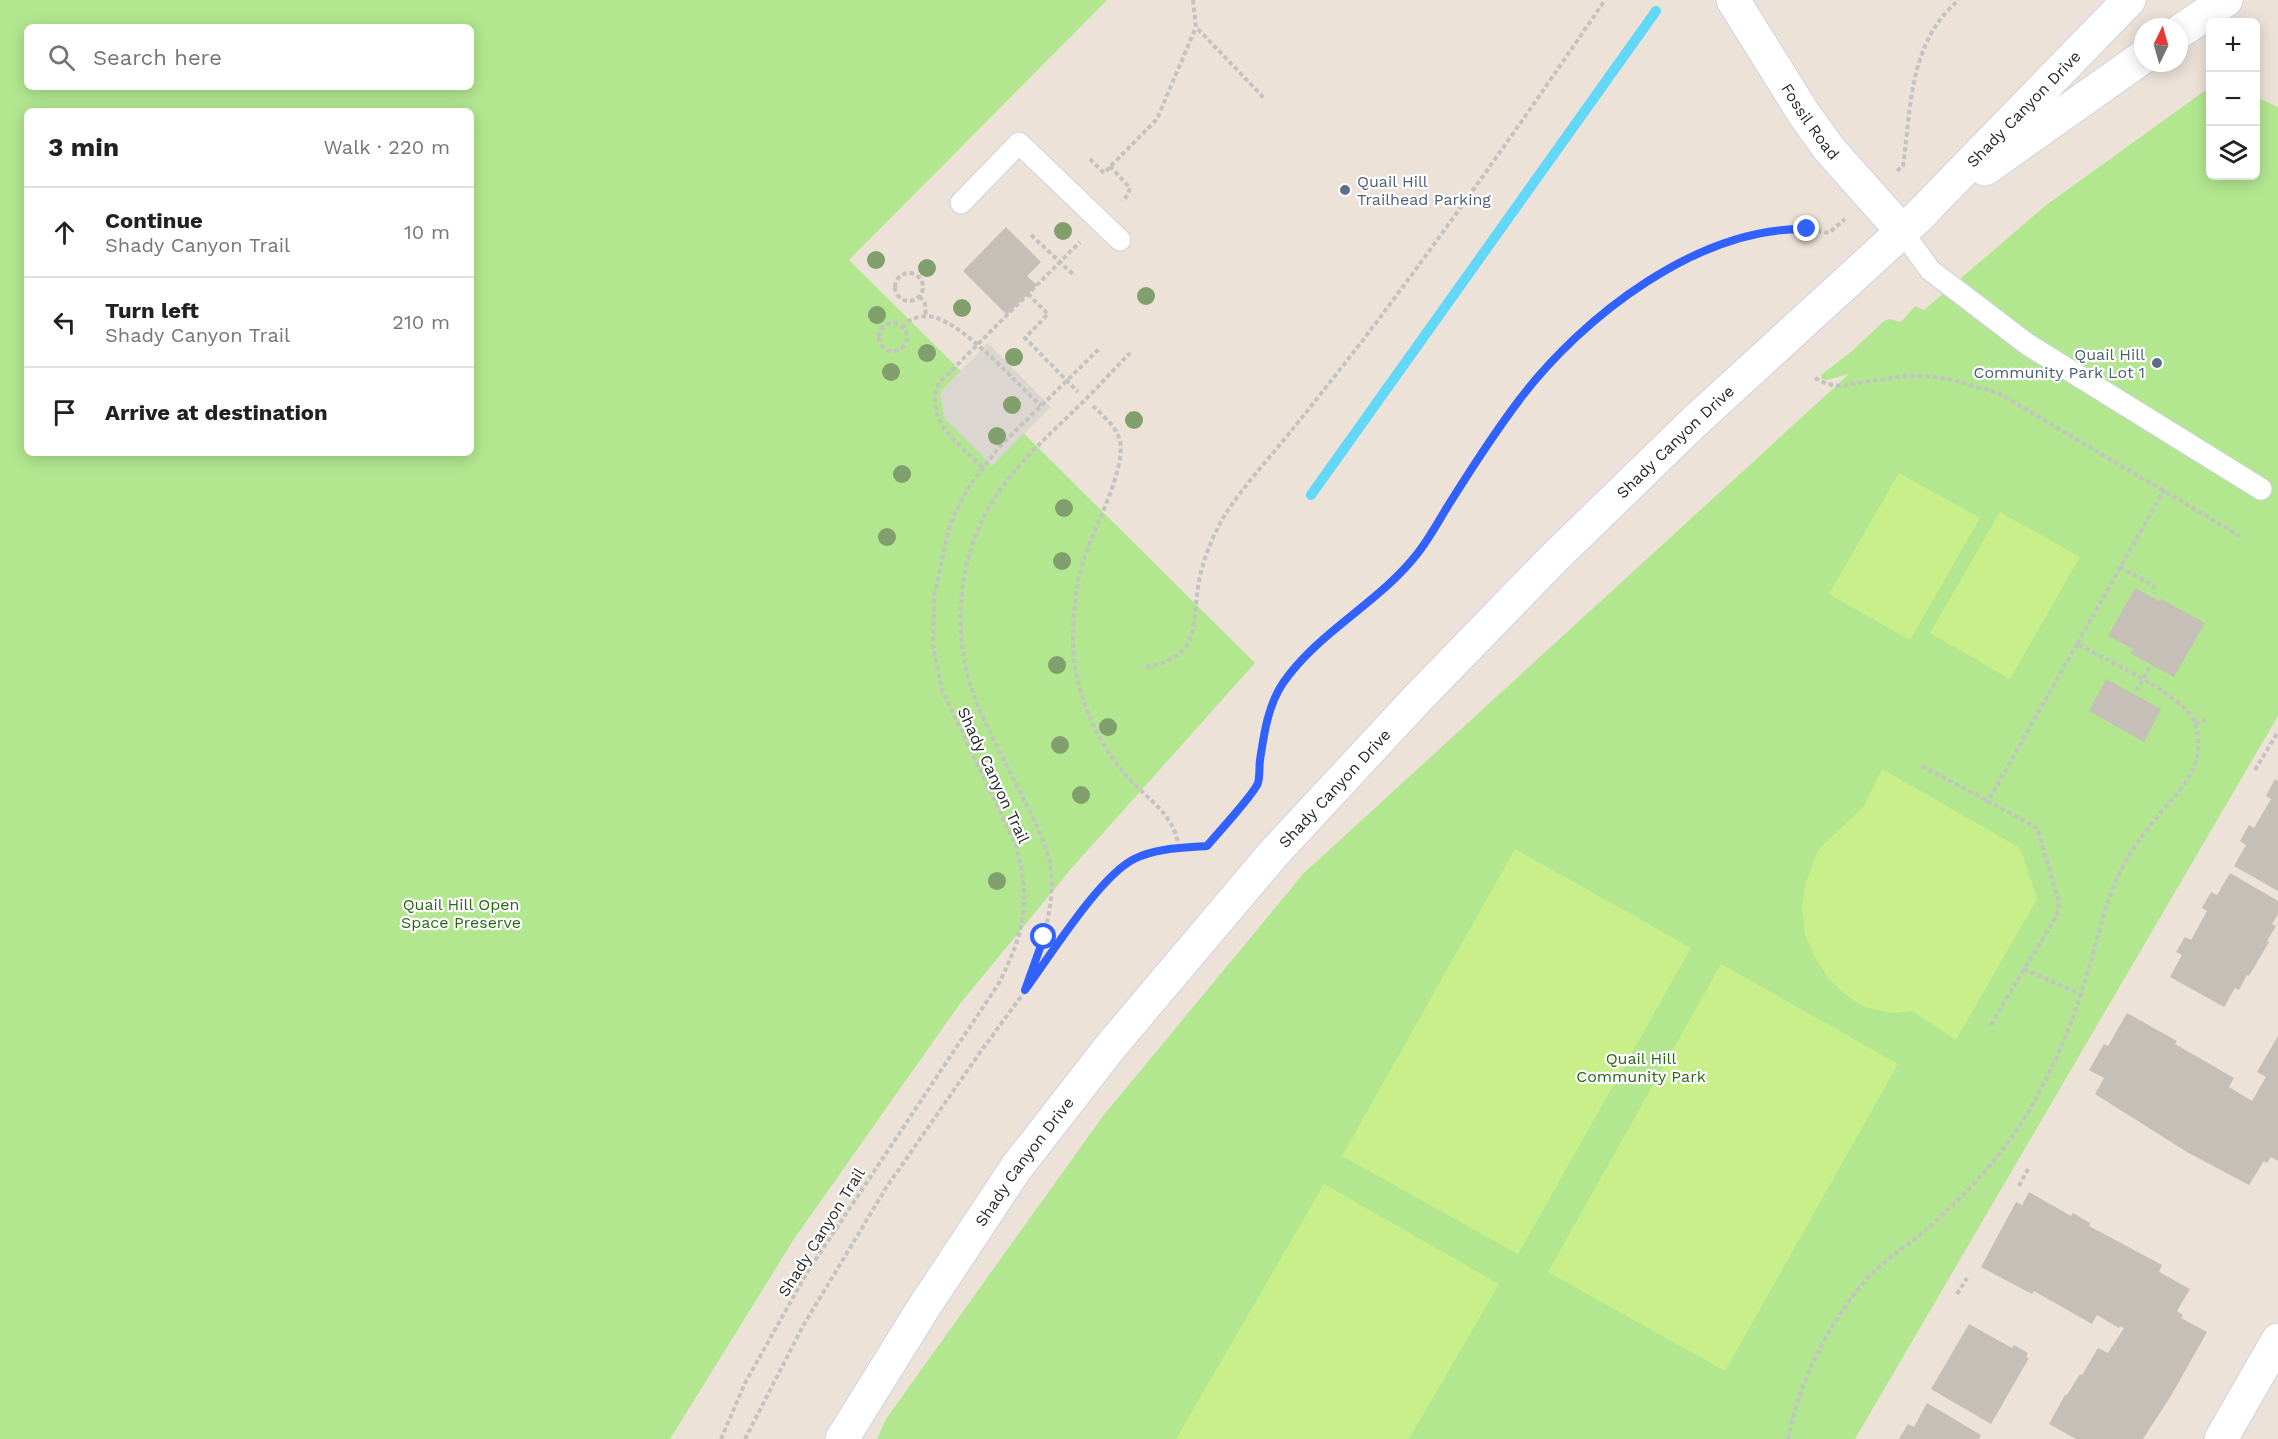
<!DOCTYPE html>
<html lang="en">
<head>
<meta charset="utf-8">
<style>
	body { margin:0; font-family:"Work Sans",sans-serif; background:#f6f6f6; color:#202124 }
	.controls { position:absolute; right:18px; top:18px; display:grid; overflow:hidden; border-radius:9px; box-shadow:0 3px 15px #0003 }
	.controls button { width:54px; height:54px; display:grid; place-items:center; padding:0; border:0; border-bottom:2px solid #e0e0e0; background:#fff; color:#202124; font:30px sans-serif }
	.compass { position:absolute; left:2134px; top:18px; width:54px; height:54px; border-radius:50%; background:#fff; box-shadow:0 3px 15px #0003; rotate:5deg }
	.stop { position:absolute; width:18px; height:18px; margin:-14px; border:4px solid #3162ff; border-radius:50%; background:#fff }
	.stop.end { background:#3162ff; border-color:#fff; box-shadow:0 2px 6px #0008 }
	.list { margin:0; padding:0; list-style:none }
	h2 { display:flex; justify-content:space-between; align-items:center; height:78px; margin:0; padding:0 24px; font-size:26px }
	h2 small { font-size:20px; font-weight:400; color:#757577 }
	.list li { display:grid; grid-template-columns:39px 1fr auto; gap:18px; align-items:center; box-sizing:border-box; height:90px; padding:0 24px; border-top:2px solid #e0e0e0 }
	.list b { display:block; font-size:22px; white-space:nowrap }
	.list p { margin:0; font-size:20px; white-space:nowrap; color:#757577 }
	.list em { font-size:20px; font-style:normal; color:#757577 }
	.icon { flex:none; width:33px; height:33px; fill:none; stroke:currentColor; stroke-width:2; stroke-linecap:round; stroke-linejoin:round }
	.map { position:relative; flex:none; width:2278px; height:1439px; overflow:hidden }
	.search { position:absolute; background:#fff; box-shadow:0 3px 15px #0003; left:24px; top:24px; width:450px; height:66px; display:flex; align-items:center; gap:15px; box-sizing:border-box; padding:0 21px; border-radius:9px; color:#757577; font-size:22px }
	.panel { position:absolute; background:#fff; box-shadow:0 3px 15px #0003; left:24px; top:108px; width:450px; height:348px; border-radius:9px }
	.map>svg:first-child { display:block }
</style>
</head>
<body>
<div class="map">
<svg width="2278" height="1439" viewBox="0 0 2278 1439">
	<rect width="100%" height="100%" fill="#ece2d8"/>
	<path fill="#b2e78f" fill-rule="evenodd" d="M0,0h1107l-258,260 406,403 -185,207 -111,135 -165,234 -124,200h-670zM27,27h444v60h-444zM27,111h444v342h-444z
		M2210,87v89h46v-79l22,10v609l-423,723h-978l9,-20 217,-303 201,-243 545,-499 -22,6 -5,-1 -1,-4 30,-23 33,-31 5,-2 12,3 14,-16 9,4 121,-104z"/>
	<path fill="#c9ef8a" d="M1899,473l81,45 -70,122 -81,-46z
		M2000,512l80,45 -70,122 -80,-46z
		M1882,769l138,79 17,51 -81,141 -44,-29 -20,2 -28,-6 -18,-12 -17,-16 -15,-23 -9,-23 -3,-26 3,-22 13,-35 46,-44z
		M1515,849l176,99 -173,306 -176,-98z
		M1721,964l177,100 -173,307 -177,-99z
		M1324,1184l175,100 -90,155h-233z"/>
	<path fill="#dbd6cf" d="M988,343l63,64 -59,59 -47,-47 -5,-23 3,-7z"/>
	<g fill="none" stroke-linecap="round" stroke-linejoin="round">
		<path stroke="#62d7f7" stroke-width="10" d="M1311,495l345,-484"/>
	</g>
	<path fill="#c6bfb8" d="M1006,227l35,35 -14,14 10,9 -30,30 -44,-44z
		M2135,588l24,13 2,-2 44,24 -31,54 -44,-24 3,-4 -25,-13z
		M2106,679l55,30 -17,33 -55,-31z
		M2275,779l3,2v110l-44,-25 12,-21 -6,-4 9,-16 5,3 17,-29 -5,-3z
		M2230,873l48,28v13l-6,10 4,2 -9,15 2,1 -20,34 -2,-1 -8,15 -4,-2 -11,19 -54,-30 12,-22 -6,-3 9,-15 6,3 16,-29 -5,-3 9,-16 6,3z
		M2127,1013l50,28 -2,3 59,34 -5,9 23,14 14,-24 -9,-5 21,-36v125l-7,-4 -4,6 -3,-2 -15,24 -62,-33 -92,-58 9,-16 -15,-8 15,-26 4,2z
		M2029,1192l42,24 2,-3 17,10 -1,3 73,39 -3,7 31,17 -13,22 6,4 -2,3 26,14 -35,62 -29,45h-67l-27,-15 16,-29h2l13,-21 2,1 16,-27 10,5 16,-25 -4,-2 -1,2 -22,-13 -5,9 -58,-33 -2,3 -51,-27 35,-65 6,3z
		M1969,1324l43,24 2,-3 14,8 -2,4 3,1 -38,66 -60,-35z
		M1927,1403l54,32 -2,4h-80l9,-15 6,3z"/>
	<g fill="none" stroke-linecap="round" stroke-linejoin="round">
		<g stroke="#cdd2e2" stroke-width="23">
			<path id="service" d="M961,203l58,-60 101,97
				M1902,231l28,39 97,74 234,145"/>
		</g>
		<g stroke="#cdd2e2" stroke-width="35">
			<g id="minor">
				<path id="s1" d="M1733,0l71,114 26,36 72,81"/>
				<path d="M2221,1439l57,-99"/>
			</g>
		</g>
		<g stroke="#cdd2e2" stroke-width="35">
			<g id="tertiary">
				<path d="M2179,32l47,-32"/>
				<path d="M1985,169l158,-112"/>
				<path id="s2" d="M842,1439l82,-132 92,-139 95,-122 163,-193 143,-154 136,-140 140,-136 225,-206 211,-217"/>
			</g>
		</g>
		<path stroke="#c3c3c3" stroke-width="4" stroke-dasharray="4.5 3" stroke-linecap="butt" d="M1193,0l3,27 68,71
			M1090,159l14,14 53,-54 39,-92
			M1110,166l20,22 -2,7 -6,6
			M1897,171l6,-5c8,-58 6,-125 56,-166
			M1031,235l44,41
			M895 287a14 14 0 1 1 28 0a14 14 0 1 1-28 0Z
			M1028,294l20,20 -23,24 53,54
			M920,296l5,8 1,13
			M879 337a14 14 0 1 1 28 0a14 14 0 1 1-28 0Z
			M902,327c8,-10 23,-13 35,-9 33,12 77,63 104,88
			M1815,378l12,6 13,2 63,-10h21l25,3 49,14 242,143
			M1093,406c10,10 24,21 27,35 6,30 -28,90 -37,121 -8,27 -10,54 -10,82 1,45 22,95 51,129 22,27 50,38 55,75
			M982,467c-24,-24 -59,-46 -43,-84l141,-141
			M2120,567l34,19v7
			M2077,644l-89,157 49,27 22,74 -2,14 -33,53 56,25
			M1146,667c57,-11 45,-41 53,-86 4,-21 13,-44 24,-63 18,-29 42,-55 64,-82 26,-32 51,-64 76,-96 84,-111 164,-225 242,-340
			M2136,691l14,-24
			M2195,724l11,-4
			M1922,766l66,35
			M2255,770l23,-38
			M1026,987c13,-38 29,-74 25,-115 -3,-29 -19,-55 -31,-80 -17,-35 -38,-71 -50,-108 -17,-58 -11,-124 19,-177 24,-42 63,-74 97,-108 15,-15 29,-31 44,-46
			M1991,1025l33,-56
			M2019,1186l9,-17
			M1957,1294l10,-16
			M721,1439l24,-56 63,-112 191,-288c26,-52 32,-80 17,-138l-74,-155 -9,-45 1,-47 14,-66 7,-19 15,-28 30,-39 99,-97
			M745,1439l58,-113 83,-138 95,-137 119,-162 15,-16 25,-16 20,-6 47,-5 51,-62 2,-22 9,-48 14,-31 20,-24 87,-76 28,-30 87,-133 28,-37 41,-45 66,-51 54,-31 57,-20 20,-5 36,-2 22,4 16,-14
			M1788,1439c11,-57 40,-116 78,-159 18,-20 41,-34 61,-51 37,-33 72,-69 98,-112 26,-42 45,-88 60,-136 12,-38 19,-78 37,-113 10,-20 26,-40 40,-57 24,-28 44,-47 33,-88 -8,-26 -92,-65 -118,-79l87,-154"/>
		<use href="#service" stroke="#fff" stroke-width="21"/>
		<use href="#minor" stroke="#fff" stroke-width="33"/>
		<use href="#tertiary" stroke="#fff" stroke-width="33"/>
	</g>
	<g fill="#819f6c">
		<circle cx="1063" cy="231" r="9"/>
		<circle cx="876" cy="260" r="9"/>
		<circle cx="927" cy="268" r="9"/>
		<circle cx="1146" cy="296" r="9"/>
		<circle cx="962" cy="308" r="9"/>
		<circle cx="877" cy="315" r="9"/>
		<circle cx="927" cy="353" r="9"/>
		<circle cx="1014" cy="357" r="9"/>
		<circle cx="891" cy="372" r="9"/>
		<circle cx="1012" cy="405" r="9"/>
		<circle cx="1134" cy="420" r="9"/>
		<circle cx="997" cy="436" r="9"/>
		<circle cx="902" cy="474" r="9"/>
		<circle cx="1064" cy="508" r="9"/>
		<circle cx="887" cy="537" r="9"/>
		<circle cx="1062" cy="561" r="9"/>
		<circle cx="1057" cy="665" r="9"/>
		<circle cx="1108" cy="727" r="9"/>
		<circle cx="1060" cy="745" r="9"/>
		<circle cx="1081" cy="795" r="9"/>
		<circle cx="997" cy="881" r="9"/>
	</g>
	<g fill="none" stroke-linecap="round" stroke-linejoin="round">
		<path stroke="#3162ff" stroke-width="8" d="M1044,937l-19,53c25,-34 74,-113 109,-131 22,-11 48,-11 73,-13 9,-11 48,-53 51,-63 2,-7 1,-16 2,-23 4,-26 8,-55 23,-77 36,-52 96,-80 134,-129 13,-16 23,-36 34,-53 22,-35 44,-69 69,-102 63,-83 178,-172 287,-170"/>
	</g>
	<g fill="#5c6f8a" stroke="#fff" stroke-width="2">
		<circle cx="1345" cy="190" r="6"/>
		<circle cx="2157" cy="363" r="6"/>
	</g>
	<g text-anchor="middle" stroke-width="4.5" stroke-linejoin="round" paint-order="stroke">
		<g font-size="16" fill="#282828" stroke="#fff">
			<text dy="6" stroke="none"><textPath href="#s2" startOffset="1786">Shady Canyon Drive</textPath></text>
			<text dy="6" stroke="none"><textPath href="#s1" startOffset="144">Fossil Road</textPath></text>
			<text dy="6" stroke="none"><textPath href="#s2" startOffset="1304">Shady Canyon Drive</textPath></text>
			<text transform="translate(994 775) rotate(65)" y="6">Shady Canyon Trail</text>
			<text dy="6" stroke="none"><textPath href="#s2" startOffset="818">Shady Canyon Drive</textPath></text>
			<text dy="6" stroke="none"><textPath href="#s2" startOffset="332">Shady Canyon Drive</textPath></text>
			<text transform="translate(821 1232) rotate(-58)" y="6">Shady Canyon Trail</text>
		</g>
		<g font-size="16" fill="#4e5e75" stroke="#fff" text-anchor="start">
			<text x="1357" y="187">Quail Hill<tspan x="1357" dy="18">Trailhead Parking</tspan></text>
			<text x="2145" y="360" text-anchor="end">Quail Hill<tspan x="2145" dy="18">Community Park Lot 1</tspan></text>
		</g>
		<g font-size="16" fill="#2a6814" stroke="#fff">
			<text x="461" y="910">Quail Hill Open<tspan x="461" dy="18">Space Preserve</tspan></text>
			<text x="1641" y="1064">Quail Hill<tspan x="1641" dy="18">Community Park</tspan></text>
		</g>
	</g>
</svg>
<div class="controls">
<button>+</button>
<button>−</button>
<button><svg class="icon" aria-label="layers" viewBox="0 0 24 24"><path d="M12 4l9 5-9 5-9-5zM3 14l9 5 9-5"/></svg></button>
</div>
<svg class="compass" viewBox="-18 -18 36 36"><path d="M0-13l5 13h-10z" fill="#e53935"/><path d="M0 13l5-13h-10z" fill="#757577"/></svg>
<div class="stop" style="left:1044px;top:937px"></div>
<div class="stop end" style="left:1807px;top:229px"></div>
<div class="search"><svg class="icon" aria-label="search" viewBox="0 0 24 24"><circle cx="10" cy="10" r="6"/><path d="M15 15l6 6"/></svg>Search here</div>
<section class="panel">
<h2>3 min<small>Walk · 220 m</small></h2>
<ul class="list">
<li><svg class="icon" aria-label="ahead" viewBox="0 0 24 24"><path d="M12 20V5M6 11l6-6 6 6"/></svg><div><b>Continue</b><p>Shady Canyon Trail</p></div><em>10 m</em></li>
<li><svg class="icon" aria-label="left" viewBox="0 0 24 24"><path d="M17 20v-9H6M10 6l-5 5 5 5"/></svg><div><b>Turn left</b><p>Shady Canyon Trail</p></div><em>210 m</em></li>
<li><svg class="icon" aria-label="arrive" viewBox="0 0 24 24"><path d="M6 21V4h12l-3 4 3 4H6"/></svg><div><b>Arrive at destination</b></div></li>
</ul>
</section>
</div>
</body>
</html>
